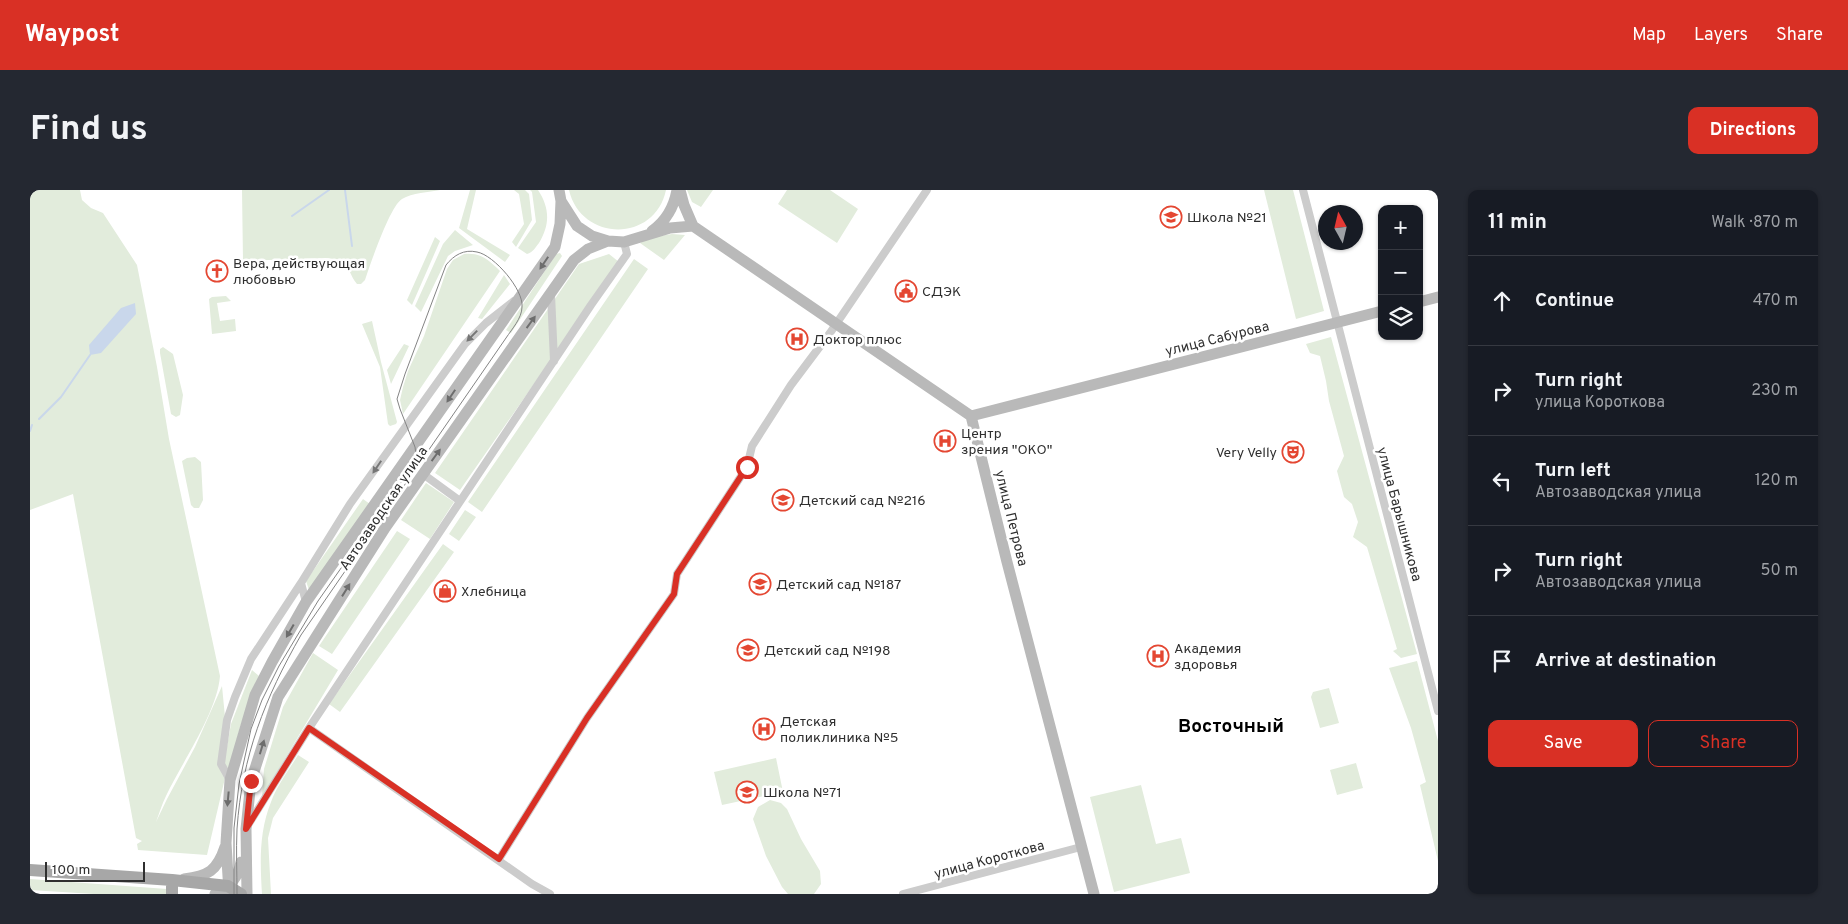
<!DOCTYPE html>
<html lang="en">
<head>
<meta charset="utf-8">
<style>
	body { margin:0; font-family:Overpass,sans-serif; background:#242831; color:#f1f3f6 }
	.controls { position:absolute; right:15px; top:15px; display:grid; overflow:hidden; border-radius:10px; box-shadow:0 1px 4px #0004 }
	.controls button { width:45px; height:45px; display:grid; place-items:center; padding:0; border:0; border-bottom:1px solid #363941; background:#171b24; color:#f1f3f6; font:25px sans-serif }
	.compass { position:absolute; left:1288px; top:15px; width:45px; height:45px; border-radius:50%; background:#171b24; box-shadow:0 1px 4px #0004; rotate:352deg }
	.scale { position:absolute; left:15px; bottom:12px; width:100px; box-sizing:border-box; padding-left:5px; border:2px solid #2f2f2f; border-top:0; font-size:14px; line-height:18px; white-space:nowrap; color:#2f2f2f; -webkit-text-stroke:4px #fff; paint-order:stroke }
	.stop { position:absolute; width:15px; height:15px; margin:-11px; border:4px solid #d93025; border-radius:50%; background:#fff }
	.stop.end { background:#d93025; border-color:#fff; box-shadow:0 1px 5px #0008 }
	.list { margin:0; padding:0; list-style:none }
	h2 { display:flex; justify-content:space-between; align-items:center; height:65px; margin:0; padding:0 20px; font-size:21px }
	h2 small { font-size:16px; font-weight:400; color:#9ea1a6 }
	.list li { display:grid; grid-template-columns:32px 1fr auto; gap:15px; align-items:center; box-sizing:border-box; height:90px; padding:0 20px; border-top:1px solid #363941 }
	.list b { display:block; font-size:19px; white-space:nowrap }
	.list p { margin:0; font-size:16px; white-space:nowrap; color:#9ea1a6 }
	.list em { font-size:16px; font-style:normal; color:#9ea1a6 }
	.actions { display:flex; gap:10px; padding:15px 20px }
	.actions a { flex:1; padding:11px 0; border:1px solid #d93025; border-radius:10px; text-align:center; font-size:18px; color:#d93025 }
	.actions .main { background:#d93025; color:#fff }
	.icon { flex:none; width:28px; height:28px; fill:none; stroke:currentColor; stroke-width:2; stroke-linecap:round; stroke-linejoin:round }
	.map { position:relative; flex:none; width:1408px; height:704px; overflow:hidden; border-radius:10px }
	header { display:flex; align-items:center; gap:30px; box-sizing:border-box; height:70px; padding:0 25px; background:#d93025; color:#fff }
	header strong { font-size:24px }
	nav { display:flex; gap:28px; margin-inline-start:auto; font-size:18px }
	.intro { display:flex; align-items:center; justify-content:space-between; box-sizing:border-box; height:120px; padding:0 30px }
	h1 { margin:0; font-size:35px }
	.button { padding:12px 22px; border-radius:10px; background:#d93025; color:#fff; font-size:18px; font-weight:700 }
	main { display:flex; gap:30px; padding:0 30px }
	aside { flex:1; background:#171b24; border-radius:10px; box-shadow:0 1px 4px #0004 }
	.map>svg:first-child { display:block }
</style>
</head>
<body>
<header>
<strong>Waypost</strong>
<nav><a>Map</a><a>Layers</a><a>Share</a></nav>
</header>
<div class="intro"><h1>Find us</h1><a class="button">Directions</a></div>
<main>
<div class="map">
<svg width="1408" height="704" viewBox="0 0 1408 704">
	<rect width="100%" height="100%" fill="#fff"/>
	<path fill="#e2ecdc" d="M0,0h50l2,10 9,8 12,5 34,52 20,102 12,72 51,237c-3,37 -38,86 -54,120 -4,8 -7,18 -10,26l11,-23 28,-52 27,-61 3,31 -7,48 7,13 -18,77 -69,-5 -1,-6 5,-3 -6,-3 -63,-344 -43,16z
		M212,0h198c-11,2 -28,3 -38,9 -12,7 -32,66 -37,81l-4,4h-4c-13,-17 -3,-23 -31,-26l-83,3z
		M440,0h6l-9,39 43,26 -5,7 -46,-34z
		M484,0h11l4,4 3,26 -16,27 -4,-5 12,-18 -5,-30z
		M500,0h8c12,18 12,35 1,53 -4,5 -6,9 -12,11l-9,-6 18,-26 -4,-30z
		M539,0h97c-11,53 -85,52 -97,0z
		M657,0h26l-12,17 -9,-5z
		M757,0h43l28,19 -21,34 -59,-39z
		M1234,0h29l31,121 -28,8z
		M425,40l18,15 -18,6 -7,5 -27,56 -6,-6 28,-62z
		M642,44l13,1 -21,25 -24,-17 8,-5z
		M405,47l5,4 -28,64 -5,-5z
		M530,63l2,3 -51,77 -5,-3 50,-76z
		M434,64c16,-2 25,6 36,17l-97,143 -3,-14 3,-13 5,-16 16,-35 23,-67 6,-9z
		M579,64l10,8 -159,228 -25,-17 144,-209z
		M604,69l14,10 -166,243 -14,-10z
		M474,85l6,9 -28,35 -4,-1z
		M196,106l5,5 -14,2 3,18 15,-2 1,12 -24,3 -3,-35 3,-2z
		M342,131l9,41 16,60 -1,2 -6,2 -2,-2 -8,-57 -18,-43z
		M1301,147l86,317 -16,4 -8,-7 4,-2 -30,-102 -14,-10 5,-15 -6,-18 -8,-7 -7,-26 7,-15 -15,-55 -3,-20 -6,-25 -10,-3 -4,-9z
		M374,154l5,2 -18,38 -4,-14z
		M133,157l10,7 10,41 -3,20 -4,2 -5,-3 -11,-61v-4z
		M165,267l6,5 2,38 -4,8h-5l-3,-3 -9,-44 5,-3z
		M396,293l28,19 -24,37 -29,-19z
		M333,309l7,5 -61,86 -3,-9z
		M435,320l11,7 -17,24 -10,-7z
		M367,341l13,8 -78,115 -13,-8z
		M413,354l11,8 -114,160 -11,-8z
		M283,463l25,17 -76,127 2,-28 19,-62z
		M1387,471l21,80v120l-18,-76 6,-3 -15,-54 -22,-60z
		M222,480l7,6 -19,51 -11,43 -5,-7 7,-39z
		M1299,498l10,35 -19,5 -9,-31 2,-5z
		M268,565l11,7 -36,56 -5,20 3,56h-9c-2,-32 -3,-62 9,-92 6,-17 18,-32 27,-47z
		M746,568l7,34 -61,13 -8,-33z
		M1326,573l7,25 -26,7 -7,-25z
		M1111,595l15,59 25,-6 9,35 -76,19 -24,-95z
		M740,610l11,3 6,6 14,30 19,32 1,13 -7,10h-26l-6,-7 -16,-31 -13,-37 5,-12z
		M0,689l137,10 2,5h-75l-64,-4z"/>
	<path fill="#c9d7eb" d="M105,113l1,11 -35,39 -11,2 -1,-10 32,-37z"/>
	<g fill="none" stroke-linecap="round" stroke-linejoin="round">
		<path stroke="#c9d7eb" stroke-width="2" d="M315,0l7,56
			M262,26l37,-26
			M9,229l22,-22 29,-42
			M0,241l2,-6"/>
		<path stroke="#ccc" stroke-width="8" d="M1273,0l135,521
			M521,104l3,67
			M393,284l37,27
			M276,412l-5,-19 49,-79 115,-160 21,-21 28,-22
			M279,538l223,156 18,10
			M200,590l-9,-16 6,-44 8,-23 16,-38 50,-76
			M218,635l61,-97 282,-423 36,-51 -3,-12
			M469,669l88,-141 87,-124 3,-20 70,-107 5,-21 39,-61 39,-52 97,-143
			M873,704l178,-47"/>
		<path stroke="#b9b9b9" stroke-width="11" d="M529,0l2,11 16,25 15,10 16,5 16,1 46,-14 23,-2
			M650,0l4,15 9,21
			M663,36l278,190 36,146 87,332
			M622,41c14,-10 22,-24 25,-41
			M1389,112l19,-5
			M941,226l411,-105
			M154,689c24,-3 33,-8 41,-32
			M199,703l-3,-50 4,-63 25,-85 17,-33 34,-60 249,-355 5,-23 1,-23
			M185,704c15,-7 23,-16 26,-32
			M217,704l-1,-65 5,-48 27,-84 107,-169 189,-268 14,-11 20,-8"/>
		<path stroke="#a7a7a7" stroke-width="12" d="M0,680l142,10 56,6 13,8
			M142,704v-14"/>
		<path stroke="#848484" stroke-width="1" d="M204,704v-66l5,-44 12,-55 11,-29 17,-34 39,-65 96,-137 2,-9 -1,-8 -15,-38 -3,-10 8,-25 41,-109c8,-10 18,-16 31,-13 17,3 47,38 45,55 0,11 -10,22 -16,31l-205,297c-36,63 -59,121 -64,194 -1,22 0,43 0,65"/>
	</g>
	<defs><path id="oneway-solid" d="M-6-.8H1V-3.2L6.5 0L1 3.2V.8H-6Z" transform="scale(1.25)"/></defs>
	<g fill="#6d6d6d">
		<use href="#oneway-solid" transform="translate(514 73) rotate(124)"/>
		<use href="#oneway-solid" transform="translate(501 132) rotate(-54)"/>
		<use href="#oneway-solid" transform="translate(421 206) rotate(124)"/>
		<use href="#oneway-solid" transform="translate(406 265) rotate(-54)"/>
		<use href="#oneway-solid" transform="translate(316 400) rotate(-58)"/>
		<use href="#oneway-solid" transform="translate(260 441) rotate(120)"/>
		<use href="#oneway-solid" transform="translate(232 557) rotate(-73)"/>
		<use href="#oneway-solid" transform="translate(198 609) rotate(95)"/>
	</g>
	<g fill="#767676">
		<use href="#oneway-solid" transform="translate(442 146) rotate(134)"/>
		<use href="#oneway-solid" transform="translate(347 277) rotate(124)"/>
	</g>
	<g fill="none" stroke-linecap="round" stroke-linejoin="round">
		<path stroke="#d93025" stroke-width="6" d="M221,591l-5,48 63,-101 190,131 88,-141 87,-124 3,-20 70,-107"/>
	</g>
	<defs>
		<g id="school-ring" transform="scale(1.125)"><circle r="9.5" fill="#fff" stroke="#e44732" stroke-width="1.5"/><path d="M0-5L7-2L0 1L-7-2ZM-4 1L0 2.5L4 1V4Q0 6-4 4Z" fill="#e44732"/></g>
		<g id="church-ring" transform="scale(1.125)"><circle r="9.5" fill="#fff" stroke="#e44732" stroke-width="1.5"/><path d="M-1.2-6h2.4v3.5h3.3v2.4h-3.3V6h-2.4V-.1h-3.3v-2.4h3.3Z" fill="#e44732"/></g>
		<g id="civic-ring" transform="scale(1.125)"><circle r="9.5" fill="#fff" stroke="#e44732" stroke-width="1.5"/><path d="M-.6-6.5H3V-4.5H.6V-3L4-1V1h2V6H-6V1h2V-1L-.6-3ZM-1.2 2.5V6h2.4V2.5Z" fill="#e44732"/></g>
		<g id="hospital-ring" transform="scale(1.125)"><circle r="9.5" fill="#fff" stroke="#e44732" stroke-width="1.5"/><path d="M-5-5h3v3.5h4V-5h3V5h-3V1.5h-4V5h-3Z" fill="#e44732"/></g>
		<g id="theatre-ring" transform="scale(1.125)"><circle r="9.5" fill="#fff" stroke="#e44732" stroke-width="1.5"/><path d="M-5-5.5Q0-4 5-5.5V0Q5 5 0 6Q-5 5-5 0ZM-3.3-2.5H-1v1.5H-3.3ZM1-2.5H3.3v1.5H1ZM-2.8 1Q0 5.5 2.8 1Z" fill="#e44732"/></g>
		<g id="shop-ring" transform="scale(1.125)"><circle r="9.5" fill="#fff" stroke="#e44732" stroke-width="1.5"/><path d="M-5-2.5h2.3a2.7 3.5 0 0 1 5.4 0H5L5.5 6h-11ZM-1.5-2.5h3a1.5 2.3 0 0 0-3 0Z" fill="#e44732"/></g>
	</defs>
	<g fill-rule="evenodd">
		<use href="#school-ring" x="1141" y="27"/>
		<use href="#church-ring" x="187" y="81"/>
		<use href="#civic-ring" x="876" y="101"/>
		<use href="#hospital-ring" x="767" y="149"/>
		<use href="#hospital-ring" x="915" y="251"/>
		<use href="#theatre-ring" x="1263" y="262"/>
		<use href="#school-ring" x="753" y="310"/>
		<use href="#school-ring" x="730" y="394"/>
		<use href="#shop-ring" x="415" y="401"/>
		<use href="#school-ring" x="718" y="460"/>
		<use href="#hospital-ring" x="1128" y="466"/>
		<use href="#hospital-ring" x="734" y="539"/>
		<use href="#school-ring" x="717" y="602"/>
	</g>
	<g text-anchor="middle" stroke-width="5" stroke-linejoin="round" paint-order="stroke">
		<g font-size="14" fill="#2f2f2f" stroke="#fff" text-anchor="start">
			<text x="1157" y="32">Школа №21</text>
			<text x="203" y="78">Вера, действующая<tspan x="203" dy="16">любовью</tspan></text>
			<text x="892" y="106">СДЭК</text>
			<text x="783" y="154">Доктор плюс</text>
			<text x="931" y="248">Центр<tspan x="931" dy="16">зрения "ОКО"</tspan></text>
			<text x="1247" y="267" text-anchor="end">Very Velly</text>
			<text x="769" y="315">Детский сад №216</text>
			<text x="746" y="399">Детский сад №187</text>
			<text x="431" y="406">Хлебница</text>
			<text x="1144" y="463">Академия<tspan x="1144" dy="16">здоровья</tspan></text>
			<text x="734" y="465">Детский сад №198</text>
			<text x="750" y="536">Детская<tspan x="750" dy="16">поликлиника №5</tspan></text>
			<text x="733" y="607">Школа №71</text>
		</g>
		<g font-size="14" fill="#2f2f2f" stroke="#fff">
			<text transform="translate(1187 148) rotate(-14)" y="5">улица Сабурова</text>
			<text transform="translate(353 318) rotate(-56)" y="5">Автозаводская улица</text>
			<text transform="translate(1370 324) rotate(75)" y="5">улица Барышникова</text>
			<text transform="translate(982 328) rotate(76)" y="5">улица Петрова</text>
			<text transform="translate(959 669) rotate(-15)" y="5">улица Короткова</text>
		</g>
		<g font-size="19" font-weight="bold" fill="#000" stroke="#fff">
			<text x="1201" y="542">Восточный</text>
		</g>
	</g>
</svg>
<div class="controls">
<button>+</button>
<button>−</button>
<button><svg class="icon" aria-label="layers" viewBox="0 0 24 24"><path d="M12 4l9 5-9 5-9-5zM3 14l9 5 9-5"/></svg></button>
</div>
<svg class="compass" viewBox="-18 -18 36 36"><path d="M0-13l5 13h-10z" fill="#e53935"/><path d="M0 13l5-13h-10z" fill="#9ea1a6"/></svg>
<div class="scale">100 m</div>
<div class="stop" style="left:717px;top:277px"></div>
<div class="stop end" style="left:221px;top:591px"></div>
</div>
<aside>
<h2>11 min<small>Walk · 870 m</small></h2>
<ul class="list">
<li><svg class="icon" aria-label="ahead" viewBox="0 0 24 24"><path d="M12 20V5M6 11l6-6 6 6"/></svg><div><b>Continue</b></div><em>470 m</em></li>
<li><svg class="icon" aria-label="right" viewBox="0 0 24 24"><path d="M7 20v-9h11M14 6l5 5-5 5"/></svg><div><b>Turn right</b><p>улица Короткова</p></div><em>230 m</em></li>
<li><svg class="icon" aria-label="left" viewBox="0 0 24 24"><path d="M17 20v-9H6M10 6l-5 5 5 5"/></svg><div><b>Turn left</b><p>Автозаводская улица</p></div><em>120 m</em></li>
<li><svg class="icon" aria-label="right" viewBox="0 0 24 24"><path d="M7 20v-9h11M14 6l5 5-5 5"/></svg><div><b>Turn right</b><p>Автозаводская улица</p></div><em>50 m</em></li>
<li><svg class="icon" aria-label="arrive" viewBox="0 0 24 24"><path d="M6 21V4h12l-3 4 3 4H6"/></svg><div><b>Arrive at destination</b></div></li>
</ul>
<div class="actions"><a class="main">Save</a><a>Share</a></div>
</aside>
</main>
</body>
</html>
